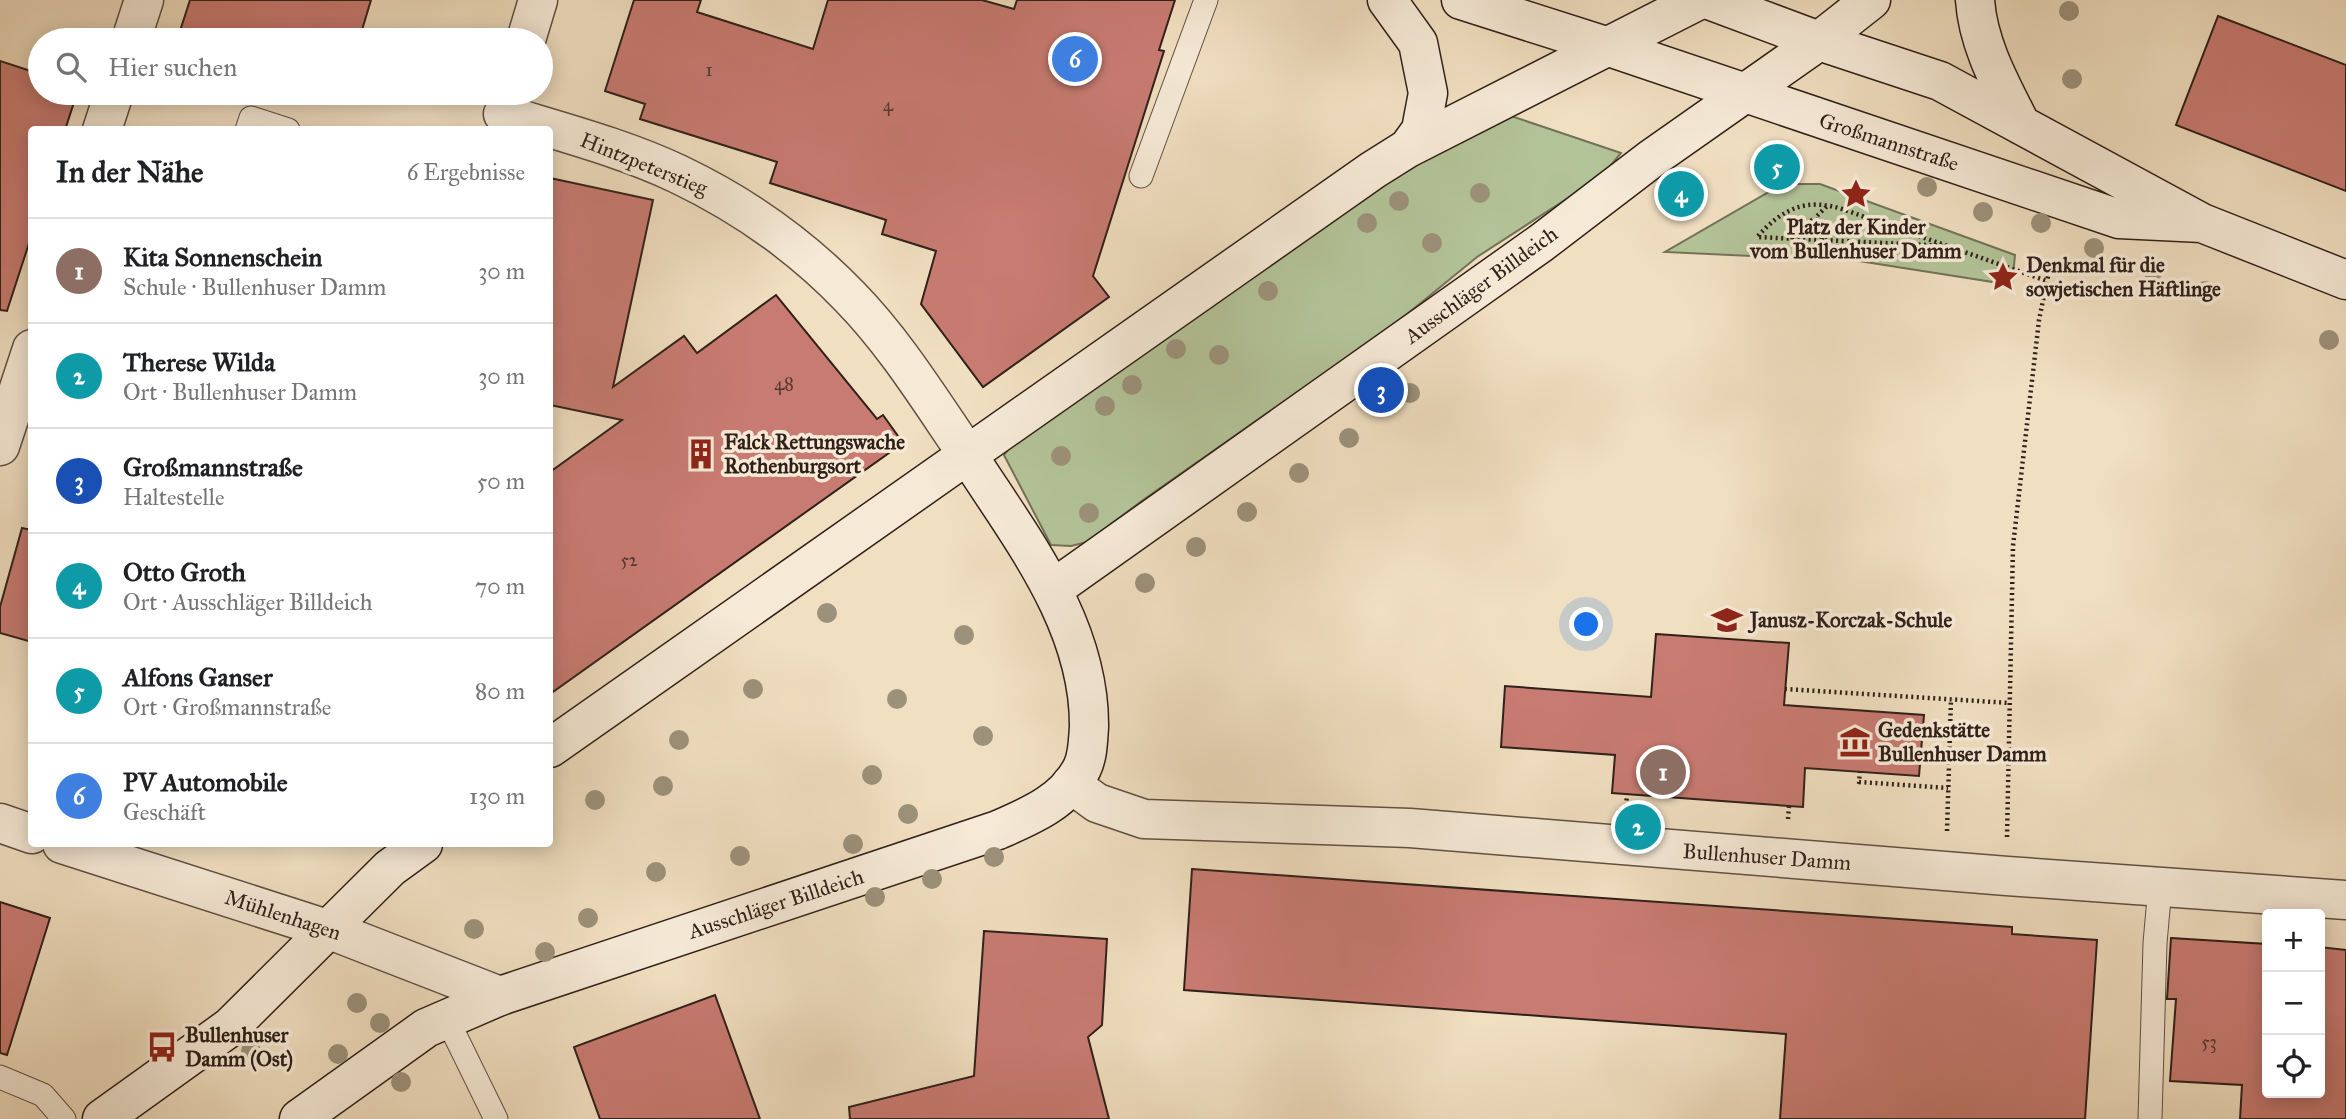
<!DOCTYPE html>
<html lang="de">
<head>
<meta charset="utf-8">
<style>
	body { margin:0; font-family:"IM FELL Great Primer",serif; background:#f6f6f6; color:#202124 }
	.controls { position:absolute; right:21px; bottom:21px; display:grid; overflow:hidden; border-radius:7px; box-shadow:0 4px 18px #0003 }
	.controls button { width:63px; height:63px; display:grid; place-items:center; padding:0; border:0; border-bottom:2px solid #e0e0e0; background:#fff; color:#202124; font:35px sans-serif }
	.you { position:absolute; left:1587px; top:625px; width:24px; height:24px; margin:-18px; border:5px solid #fff; border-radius:50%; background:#1a73e8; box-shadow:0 0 0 10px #1a73e833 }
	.badge { display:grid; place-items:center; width:46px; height:46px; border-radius:50%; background:#8f2418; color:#fff; font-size:23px; font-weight:700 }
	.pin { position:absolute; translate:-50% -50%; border:4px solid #fff; box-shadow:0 2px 7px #0006 }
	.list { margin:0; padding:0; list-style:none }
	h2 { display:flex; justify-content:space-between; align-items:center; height:91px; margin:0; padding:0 28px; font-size:30px }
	h2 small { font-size:23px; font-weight:400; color:#757577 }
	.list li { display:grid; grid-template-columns:46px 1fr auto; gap:21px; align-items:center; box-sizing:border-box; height:105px; padding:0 28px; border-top:2px solid #e0e0e0 }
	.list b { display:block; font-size:26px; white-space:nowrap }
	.list p { margin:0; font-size:23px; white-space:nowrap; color:#757577 }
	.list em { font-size:23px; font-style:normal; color:#757577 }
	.icon { flex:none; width:38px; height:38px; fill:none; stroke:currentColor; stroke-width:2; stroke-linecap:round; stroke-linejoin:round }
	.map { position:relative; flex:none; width:2346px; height:1119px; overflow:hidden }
	.search { position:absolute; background:#fff; box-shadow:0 4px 18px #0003; left:28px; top:28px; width:525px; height:77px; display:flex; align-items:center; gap:18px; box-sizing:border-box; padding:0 24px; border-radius:38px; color:#757577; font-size:26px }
	.panel { position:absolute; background:#fff; box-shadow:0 4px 18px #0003; left:28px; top:126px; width:525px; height:721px; border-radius:7px }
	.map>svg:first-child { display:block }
</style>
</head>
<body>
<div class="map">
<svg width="2346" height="1119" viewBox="0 0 2346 1119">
	<rect width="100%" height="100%" fill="#f1dfc1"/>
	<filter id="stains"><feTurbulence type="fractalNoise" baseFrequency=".00286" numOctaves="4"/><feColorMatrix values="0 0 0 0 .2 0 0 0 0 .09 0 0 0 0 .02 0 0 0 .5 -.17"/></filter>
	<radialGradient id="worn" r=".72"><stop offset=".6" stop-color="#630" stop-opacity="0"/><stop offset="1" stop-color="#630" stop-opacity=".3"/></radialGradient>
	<path fill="#b3c398" stroke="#727258" stroke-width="2" d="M1505,114l116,39 -19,23 -125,81 -82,67 -252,176 -56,42 -16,4 -20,-1 -47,-90 18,-23 378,-265z
		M1795,184h25l195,71 -3,30 -153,-24 -194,-9 109,-63z"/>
	<path fill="#c87b72" stroke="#302019" stroke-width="2" d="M190,0h181l-12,40h-161l-19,-6z
		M634,0h67l-4,12 116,37 15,-49h154l32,9 3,-9h158l-16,50 5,1 -71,225 16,21 -126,90 -62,-83 15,-53 -54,-17 4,-14 -116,-37 7,-21 -137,-43 5,-15 -40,-13z
		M2218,16l128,49v126l-170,-66z
		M0,61l40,13v19h37l-12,37h-33v104l-25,77 -7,-1z
		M550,178l103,22 -40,187 71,-51 13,17 79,-58 101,124 6,-4 20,28 -353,251v-222l72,-52 -72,-15z
		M22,528l10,2v112l-32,-9v-26z
		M1656,634l133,9 -5,62 140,10 -5,61 -114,-8 -2,39 -191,-14 3,-38 -114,-8 4,-61 146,11z
		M1192,869l820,58v7l85,6 -12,179h-305l6,-85 -602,-44z
		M0,902l50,16 -43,137 -7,-2z
		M984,931l123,8 -5,86 -14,12 21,82h-259l-1,-12 125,-31z
		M2171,938l96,6v149h53v-146l26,3v169h-106l2,-34 -72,-4 6,-82h-9z
		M715,995l45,124h-160l-26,-72z"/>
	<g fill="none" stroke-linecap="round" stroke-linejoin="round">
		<g stroke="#605043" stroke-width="25">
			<path id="lane" d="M247,130l4,-12 37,12
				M1141,176l65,-176
				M447,1019l49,100
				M0,1077l43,18 21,24
				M2150,1119l5,-176 5,-56"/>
		</g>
		<g stroke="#605043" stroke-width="41">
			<path id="street" d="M131,40l13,-40
				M526,40l12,-40
				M503,114c58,18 120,34 175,60 65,31 122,71 172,123 45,46 80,103 117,157
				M102,130l12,-37
				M0,446l32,-97
				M1071,784l26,19 47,16 266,9 597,48 339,24
				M0,823l32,11
				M62,844l268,86 170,66"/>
		</g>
		<g stroke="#302019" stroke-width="41">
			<path id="secondary" d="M1387,0l31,43 10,50 -7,37 -13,18
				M1461,0l148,47 510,172 83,4
				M1709,0l110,41 121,40 262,142 144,57
				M1975,0c3,45 26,85 46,125
				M1053,589l488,-346 110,-84 168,-118 52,-41
				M550,748l823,-578 35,-22 291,-148
				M102,1119l128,-92 160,-159 33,-24
				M299,1119l127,-91 74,-32 498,-166c32,-14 67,-28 84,-62 6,-12 6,-28 7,-41 1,-104 -69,-190 -122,-273"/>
		</g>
		<path stroke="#302019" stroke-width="4.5" stroke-dasharray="2 3.5" stroke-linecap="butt" d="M1791,239l5,-8 19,-13
			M1822,240l1,-9 -8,-13 13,-13
			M1948,246l-191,-9c26,-29 50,-40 88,-27l202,71
			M1785,689l225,14
			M1860,771l-1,11 89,6
			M1626,806l1,-11
			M1788,819l1,-13
			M1947,831l4,-132
			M2007,837l6,-291 26,-226 13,-63"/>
		<use href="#lane" stroke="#f6ead7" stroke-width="23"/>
		<use href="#street" stroke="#f6ead7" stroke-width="38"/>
		<use href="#secondary" stroke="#f6ead7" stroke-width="38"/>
	</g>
	<g fill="#9c917a">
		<circle cx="2069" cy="11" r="10"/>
		<circle cx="2072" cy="79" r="10"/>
		<circle cx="1927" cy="187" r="10"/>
		<circle cx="1480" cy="193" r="10"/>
		<circle cx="1399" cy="201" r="10"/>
		<circle cx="1983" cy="212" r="10"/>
		<circle cx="1367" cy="223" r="10"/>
		<circle cx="2041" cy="223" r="10"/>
		<circle cx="1432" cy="243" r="10"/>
		<circle cx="2094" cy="248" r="10"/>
		<circle cx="2153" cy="271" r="10"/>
		<circle cx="1268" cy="291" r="10"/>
		<circle cx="2205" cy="291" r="10"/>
		<circle cx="2329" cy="340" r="10"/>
		<circle cx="1176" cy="349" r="10"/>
		<circle cx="1219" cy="355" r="10"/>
		<circle cx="1132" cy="385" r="10"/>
		<circle cx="1410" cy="393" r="10"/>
		<circle cx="1105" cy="406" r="10"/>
		<circle cx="1349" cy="438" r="10"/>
		<circle cx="1061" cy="456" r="10"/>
		<circle cx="1299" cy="473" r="10"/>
		<circle cx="1247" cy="512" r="10"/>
		<circle cx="1089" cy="513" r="10"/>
		<circle cx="1196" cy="547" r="10"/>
		<circle cx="1145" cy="583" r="10"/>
		<circle cx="827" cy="613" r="10"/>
		<circle cx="964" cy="635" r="10"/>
		<circle cx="753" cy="689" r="10"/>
		<circle cx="897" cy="699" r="10"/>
		<circle cx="983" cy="736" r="10"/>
		<circle cx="679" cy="740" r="10"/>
		<circle cx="872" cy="775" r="10"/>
		<circle cx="663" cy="786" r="10"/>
		<circle cx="595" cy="800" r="10"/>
		<circle cx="908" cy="814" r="10"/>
		<circle cx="853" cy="844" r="10"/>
		<circle cx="740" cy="856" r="10"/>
		<circle cx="994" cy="857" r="10"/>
		<circle cx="656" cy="872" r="10"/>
		<circle cx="932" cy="879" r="10"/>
		<circle cx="875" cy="897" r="10"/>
		<circle cx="588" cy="918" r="10"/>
		<circle cx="474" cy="929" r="10"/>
		<circle cx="545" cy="952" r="10"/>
		<circle cx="357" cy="1003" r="10"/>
		<circle cx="380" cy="1023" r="10"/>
		<circle cx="251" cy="1051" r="10"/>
		<circle cx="338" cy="1054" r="10"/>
		<circle cx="401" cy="1082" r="10"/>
	</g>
	<defs>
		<g id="sight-bare" transform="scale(2.415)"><path d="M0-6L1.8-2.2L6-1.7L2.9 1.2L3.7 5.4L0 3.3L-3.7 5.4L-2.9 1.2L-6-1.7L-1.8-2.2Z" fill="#8f2418" stroke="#f6ead7" stroke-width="2.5" paint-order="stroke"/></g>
		<g id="building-bare" transform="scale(2.415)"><path d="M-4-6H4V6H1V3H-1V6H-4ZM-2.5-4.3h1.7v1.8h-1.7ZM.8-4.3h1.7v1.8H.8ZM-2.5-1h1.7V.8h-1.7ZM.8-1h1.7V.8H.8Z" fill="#8f2418" stroke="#f6ead7" stroke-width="2.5" paint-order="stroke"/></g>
		<g id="school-bare" transform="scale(2.415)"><path d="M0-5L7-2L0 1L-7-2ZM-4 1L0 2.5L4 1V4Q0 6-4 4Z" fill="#8f2418" stroke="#f6ead7" stroke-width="2.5" paint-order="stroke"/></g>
		<g id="museum-bare" transform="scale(2.415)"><path d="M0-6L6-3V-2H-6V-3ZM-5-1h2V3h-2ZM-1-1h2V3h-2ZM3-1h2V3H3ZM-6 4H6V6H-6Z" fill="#8f2418" stroke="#f6ead7" stroke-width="2.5" paint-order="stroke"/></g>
		<g id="bus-bare" transform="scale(2.415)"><path d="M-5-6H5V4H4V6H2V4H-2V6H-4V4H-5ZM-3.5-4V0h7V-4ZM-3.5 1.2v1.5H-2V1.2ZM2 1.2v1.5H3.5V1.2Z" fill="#8f2418" stroke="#f6ead7" stroke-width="2.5" paint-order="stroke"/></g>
	</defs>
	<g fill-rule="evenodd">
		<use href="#sight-bare" x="1856" y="194"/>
		<use href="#sight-bare" x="2003" y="277"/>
		<use href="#building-bare" x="701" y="454"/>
		<use href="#school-bare" x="1727" y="620"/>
		<use href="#museum-bare" x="1855" y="742"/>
		<use href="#bus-bare" x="162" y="1047"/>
	</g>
	<g text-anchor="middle" stroke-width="7" stroke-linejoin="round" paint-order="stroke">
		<g font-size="18" fill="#56372f">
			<text x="709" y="76">1</text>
			<text x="888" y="111">4</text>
			<text x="784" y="390">48</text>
			<text x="629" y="566">52</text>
			<text x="2209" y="1048">53</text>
		</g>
		<g font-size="21" fill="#302019" stroke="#f6ead7">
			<text transform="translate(1889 142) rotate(18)" y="7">Großmannstraße</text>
			<text transform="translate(644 164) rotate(22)" y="7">Hintzpeterstieg</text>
			<text transform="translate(1481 285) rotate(-36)" y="7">Ausschläger Billdeich</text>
			<text transform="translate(1767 857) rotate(4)" y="7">Bullenhuser Damm</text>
			<text transform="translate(776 904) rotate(-18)" y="7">Ausschläger Billdeich</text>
			<text transform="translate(283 915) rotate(18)" y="7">Mühlenhagen</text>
		</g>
		<g font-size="21" font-weight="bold" fill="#302019" stroke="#f6ead7" text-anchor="start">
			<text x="1856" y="234" text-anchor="middle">Platz der Kinder<tspan x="1856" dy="24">vom Bullenhuser Damm</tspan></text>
			<text x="2026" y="272">Denkmal für die<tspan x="2026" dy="24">sowjetischen Häftlinge</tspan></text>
			<text x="724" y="449">Falck Rettungswache<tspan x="724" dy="24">Rothenburgsort</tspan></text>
			<text x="1750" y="627">Janusz-Korczak-Schule</text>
			<text x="1878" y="737">Gedenkstätte<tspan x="1878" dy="24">Bullenhuser Damm</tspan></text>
			<text x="185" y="1042">Bullenhuser<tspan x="185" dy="24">Damm (Ost)</tspan></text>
		</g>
	</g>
	<rect width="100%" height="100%" filter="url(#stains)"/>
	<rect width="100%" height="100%" fill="url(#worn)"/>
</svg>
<div class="controls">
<button>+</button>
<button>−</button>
<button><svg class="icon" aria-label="locate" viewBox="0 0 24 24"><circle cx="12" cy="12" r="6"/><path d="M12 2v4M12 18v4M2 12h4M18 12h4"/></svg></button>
</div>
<div class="you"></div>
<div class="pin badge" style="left:1663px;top:772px;background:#8d6e63">1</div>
<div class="pin badge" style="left:1638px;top:827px;background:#0f9aa8">2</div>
<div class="pin badge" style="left:1381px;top:390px;background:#1a4fb4">3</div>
<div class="pin badge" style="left:1681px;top:194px;background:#0f9aa8">4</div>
<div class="pin badge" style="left:1777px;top:167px;background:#0f9aa8">5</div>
<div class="pin badge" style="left:1075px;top:59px;background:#3f7fe0">6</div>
<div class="search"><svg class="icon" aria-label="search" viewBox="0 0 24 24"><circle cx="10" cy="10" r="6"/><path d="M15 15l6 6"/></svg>Hier suchen</div>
<section class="panel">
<h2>In der Nähe<small>6 Ergebnisse</small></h2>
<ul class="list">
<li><span class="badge" style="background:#8d6e63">1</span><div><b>Kita Sonnenschein</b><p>Schule · Bullenhuser Damm</p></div><em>30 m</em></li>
<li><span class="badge" style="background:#0f9aa8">2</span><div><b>Therese Wilda</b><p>Ort · Bullenhuser Damm</p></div><em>30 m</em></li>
<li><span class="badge" style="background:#1a4fb4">3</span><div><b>Großmannstraße</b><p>Haltestelle</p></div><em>50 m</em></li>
<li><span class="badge" style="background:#0f9aa8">4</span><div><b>Otto Groth</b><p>Ort · Ausschläger Billdeich</p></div><em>70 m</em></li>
<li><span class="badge" style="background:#0f9aa8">5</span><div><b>Alfons Ganser</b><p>Ort · Großmannstraße</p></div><em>80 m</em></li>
<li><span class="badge" style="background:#3f7fe0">6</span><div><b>PV Automobile</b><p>Geschäft</p></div><em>130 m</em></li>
</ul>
</section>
</div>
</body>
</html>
